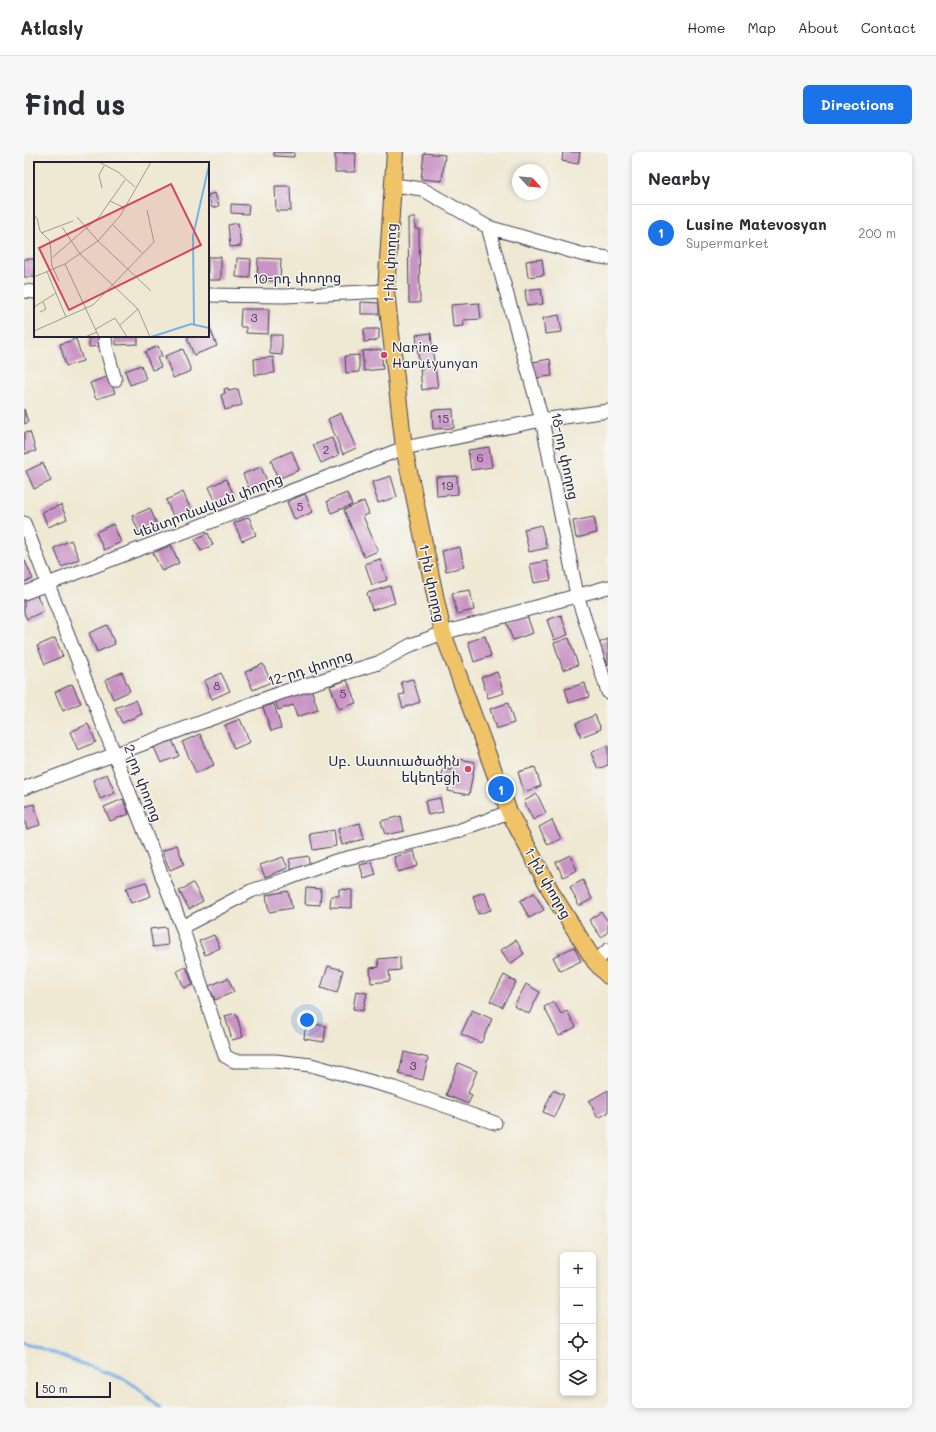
<!DOCTYPE html>
<html lang="en">
<head>
<meta charset="utf-8">
<style>
	body { margin:0; font-family:Mali,"Noto Sans Armenian",sans-serif; background:#f7f7f7; color:#2b2b33 }
	.controls { position:absolute; right:12px; bottom:12px; display:grid; overflow:hidden; border-radius:6px; box-shadow:0 2px 6px #0003 }
	.controls button { width:36px; height:36px; display:grid; place-items:center; padding:0; border:0; border-bottom:1px solid #e1e1e2; background:#fff; color:#2b2b33; font:20px sans-serif }
	.compass { position:absolute; left:488px; top:12px; width:36px; height:36px; border-radius:50%; background:#fff; box-shadow:0 2px 6px #0003; rotate:116deg }
	.scale { position:absolute; left:12px; bottom:10px; width:75px; box-sizing:border-box; padding-left:4px; border:2px solid #22223b; border-top:0; font-size:11px; line-height:14px; white-space:nowrap; color:#22223b; -webkit-text-stroke:3px #f6f6f2; paint-order:stroke }
	.you { position:absolute; left:283px; top:868px; width:14px; height:14px; margin:-10px; border:3px solid #fff; border-radius:50%; background:#1a73e8; box-shadow:0 0 0 6px #1a73e833 }
	.badge { display:grid; place-items:center; width:26px; height:26px; border-radius:50%; background:#1a73e8; color:#fff; font-size:13px; font-weight:700 }
	.pin { position:absolute; translate:-50% -50%; border:2px solid #fff; box-shadow:0 1px 4px #0006 }
	.list { margin:0; padding:0; list-style:none }
	h2 { display:flex; justify-content:space-between; align-items:center; height:52px; margin:0; padding:0 16px; font-size:17px }
	h2 small { font-size:13px; font-weight:400; color:#7c7c81 }
	.list li { display:grid; grid-template-columns:26px 1fr auto; gap:12px; align-items:center; box-sizing:border-box; height:56px; padding:0 16px; border-top:1px solid #e1e1e2 }
	.list b { display:block; font-size:15px; white-space:nowrap }
	.list p { margin:0; font-size:13px; white-space:nowrap; color:#7c7c81 }
	.list em { font-size:13px; font-style:normal; color:#7c7c81 }
	.icon { flex:none; width:22px; height:22px; fill:none; stroke:currentColor; stroke-width:2; stroke-linecap:round; stroke-linejoin:round }
	.map { position:relative; flex:none; width:584px; height:1256px; overflow:hidden; border-radius:6px }
	header { display:flex; align-items:center; gap:24px; box-sizing:border-box; height:56px; padding:0 20px; background:#fff; border-bottom:1px solid #e1e1e2 }
	header strong { font-size:19px }
	nav { display:flex; gap:22px; margin-inline-start:auto; font-size:14px }
	.intro { display:flex; align-items:center; justify-content:space-between; box-sizing:border-box; height:96px; padding:0 24px }
	h1 { margin:0; font-size:28px }
	.button { padding:10px 18px; border-radius:6px; background:#1a73e8; color:#fff; font-size:14px; font-weight:700 }
	main { display:flex; gap:24px; padding:0 24px }
	aside { flex:1; background:#fff; border-radius:6px; box-shadow:0 2px 6px #0003 }
	.map>svg:first-child { display:block }
</style>
</head>
<body>
<header>
<strong>Atlasly</strong>
<nav><a>Home</a><a>Map</a><a>About</a><a>Contact</a></nav>
</header>
<div class="intro"><h1>Find us</h1><a class="button">Directions</a></div>
<main>
<div class="map">
<svg width="584" height="1256" viewBox="0 0 584 1256">
	<rect width="100%" height="100%" fill="#f6f6f2"/>
	<filter id="ink" filterUnits="userSpaceOnUse"><feTurbulence type="fractalNoise" baseFrequency=".025" numOctaves="2"/><feDisplacementMap in="SourceGraphic" scale="8" xChannelSelector="R" yChannelSelector="G"/><feConvolveMatrix kernelMatrix="1 2 1 2 8 2 1 2 1" color-interpolation-filters="sRGB"/></filter>
	<filter id="wash" filterUnits="userSpaceOnUse"><feTurbulence type="fractalNoise" baseFrequency=".012" numOctaves="4" result="noise"/><feDisplacementMap in="SourceGraphic" scale="16" xChannelSelector="R" yChannelSelector="G"/><feGaussianBlur stdDeviation="0.9" result="paint"/><feColorMatrix in="noise" values="0 0 0 0 0 0 0 0 0 0 0 0 0 0 0 0 0 1.4 0 .05"/><feComposite in="paint" operator="in"/></filter>
	<g filter="url(#wash)">
		<rect width="100%" height="100%" fill="#efe8d2"/>
		<g fill="none" stroke-linecap="round" stroke-linejoin="round">
			<path stroke="#77b1e8" stroke-width="3" d="M0,1190l102,38 11,7 23,21"/>
		</g>
		<g id="blocks">
			<path fill="#c994c4" d="M250,0h20v5l-20,-1z
				M539,0h17l-2,12 -16,-3z
				M311,1h21l-1,19h-20z
				M400,1l21,2 -3,26 -21,-2z
				M251,34h15l1,25h-15z
				M191,41l4,13 -7,2 -4,-13z
				M207,52l18,1 -1,9 -17,-1z
				M384,66h7v11h4l1,74h-11z
				M214,71l3,23 -11,1 -2,-22z
				M184,105h13v23h-13z
				M213,106l14,1 -1,19 -14,-1z
				M234,106l23,1 -1,22 -23,-1z
				M0,107h11v18h-11z
				M518,107l2,16 -16,2 -2,-16z
				M517,136l2,16 -16,2 -2,-16z
				M337,150l18,1v11h-18z
				M455,151l2,16 -18,1 1,6 -11,1 -2,-22z
				M217,157h28l-1,25 -22,-1v-6h-6z
				M535,163l3,17 -17,2 -2,-16z
				M186,176l7,18 -23,9 -7,-17 4,-2h17v-7z
				M340,177h15v9l-4,3 -11,1z
				M407,181l3,29 -15,1 -3,-28z
				M246,183h12v20l-12,-1z
				M65,184h13l1,10 -14,1z
				M92,184h22v8l-22,1z
				M52,187l7,22 -17,5 -6,-22z
				M134,194l4,10 -5,2 4,9 -9,3 -7,-18z
				M159,197l8,22 -18,7 -8,-22z
				M357,197l2,20 -19,2 -2,-20z
				M335,203v17l-13,1 -1,-17z
				M249,205l2,16 -20,2 -1,-16z
				M526,207l2,17 -16,2 -3,-16z
				M117,213l5,14 -16,6 -5,-14z
				M411,215l3,20 -16,3 -2,-21z
				M85,224l6,17 -19,6 -6,-16z
				M204,236l1,3 9,-2 4,16 -17,5 -4,-15 4,-2 -1,-4z
				M0,257l4,13 -4,2z
				M429,257l1,19 -21,1 -1,-19z
				M317,261l15,35 -13,6 -15,-35z
				M6,280l6,19 -12,3v-21z
				M308,286l7,17 -18,8 -8,-18z
				M465,295l3,20 -21,3 -3,-20z
				M268,299l7,19 -21,9 -7,-19z
				M19,311l8,18 -17,8 -8,-18z
				M237,315l8,18 -18,8 -8,-19z
				M367,324l6,21 -19,6 -6,-21z
				M433,324l1,18 -21,2 -1,-19z
				M202,327l9,18 -18,8 -8,-18z
				M159,340l8,18 -17,8 -8,-18z
				M323,341l5,12 -21,8 -4,-12z
				M281,342l8,18 -18,8 -8,-18z
				M340,349l5,13 -6,2 15,35 -14,6 -20,-47z
				M37,353l6,14 -19,8 -6,-15z
				M126,356l8,19 -18,8 -8,-19z
				M225,365l7,18 -14,6 -8,-18z
				M570,365l3,16 -21,5 -3,-17z
				M89,372l8,18 -17,8 -8,-18z
				M517,373l6,23 -18,4 -5,-23z
				M184,381l5,12 -12,6 -6,-12z
				M47,388l8,19 -17,8 -8,-19z
				M147,393l8,18 -17,8 -9,-18z
				M436,395l4,20 -18,4 -4,-20z
				M0,407l9,20 -9,3z
				M356,407l7,21 -15,5 -7,-21z
				M523,409l4,19 -17,3 -4,-19z
				M366,434l5,17 -23,7 -5,-17z
				M446,438l4,20 -17,4 -5,-21z
				M12,441l8,18 -17,8 -3,-6v-15z
				M503,463l6,18 -20,7 -7,-18z
				M537,463l7,20 -14,5 -7,-20z
				M83,473l8,19 -18,8 -8,-19z
				M461,484l6,20 -17,6 -6,-20z
				M31,486l8,18 -18,8 -8,-18z
				M545,486l9,27 -15,5 -9,-27z
				M584,487v26l-9,-22z
				M239,512l8,18 -18,8 -8,-18z
				M98,520l8,19 -17,8 -8,-19z
				M473,520l7,21 -16,5 -7,-21z
				M197,521l9,18 -18,8 -8,-18z
				M389,527l7,23 -17,6 -4,-13 6,-1 -4,-12z
				M323,528l9,23 -17,6 -9,-23z
				M561,531l4,14 -20,6 -4,-14z
				M48,532l9,19 -18,8 -8,-19z
				M287,536l7,22 -21,7 -4,-12 -15,5 -3,-10z
				M112,548l6,14 -20,9 -7,-15z
				M484,551l6,20 -18,6 -6,-20z
				M250,552l7,24 -10,3 -8,-24z
				M571,563l6,14 -20,8 -5,-14z
				M216,567l10,23 -16,7 -9,-24z
				M64,572l8,18 -18,8 -8,-18z
				M176,582l14,31 -18,8 -14,-31z
				M147,585l8,19 -18,7 -8,-18z
				M584,593v20l-10,4 -7,-16z
				M429,606l22,4 -6,33 -21,-4 2,-13 -8,-1 1,-8 8,1z
				M511,615l6,19 -17,6 -6,-20z
				M83,622l8,19 -15,6 -7,-19z
				M513,642l9,19 -13,7 -9,-19z
				M416,646l3,14 -15,3 -3,-14z
				M99,647l6,15 -19,7 -6,-14z
				M10,652l6,21 -13,4 -3,-10v-12z
				M377,664l3,15 -19,4 -4,-14z
				M528,668l9,19 -13,6 -9,-18z
				M336,671l4,16 -22,6 -4,-16z
				M310,678l2,16 -23,4 -3,-16z
				M153,693l7,19 -14,6 -8,-19z
				M390,699l4,15 -20,6 -4,-15z
				M546,703l7,15 -14,7 -7,-15z
				M284,704l2,12 -18,4 -3,-13z
				M259,705l5,11 -23,9 -5,-12z
				M348,710l4,13 -12,4 -4,-14z
				M559,728l9,19 -13,7 -9,-19z
				M122,730l5,14 -20,7 -5,-15z
				M169,731l10,18 -14,8 -10,-18z
				M282,736l15,1 -1,16 -15,-1z
				M315,737l13,1v18l-22,-1 1,-11h8z
				M264,739l4,17 -23,4 -3,-17z
				M461,740l6,18 -13,4 -5,-18z
				M510,741l10,17 -15,8 -9,-17z
				M577,760l7,9v11l-7,5 -12,-17z
				M142,775l2,18 -15,2 -3,-18z
				M190,783l6,13 -15,7 -6,-14z
				M492,788l8,14 -14,10 -9,-14z
				M550,795l7,14 -21,10 -7,-14z
				M376,805v13l-11,1 1,10 -19,2 -1,-15 9,-1 -1,-8z
				M304,814l15,4 -6,23 -16,-5z
				M162,815l7,18 -9,3 -7,-17z
				M480,823l12,7 -14,25 -12,-6z
				M204,826l6,14 -19,8 -6,-14z
				M502,832l14,8 -11,22 -15,-8z
				M332,839l11,2 -4,18 -10,-2z
				M530,850l7,12 6,-3 9,16 -17,9 -15,-29z
				M448,858l20,9 -11,24 -20,-9z
				M212,861l7,24 -11,3 -7,-24z
				M282,871l20,3 -2,16 -20,-3z
				M380,900l24,6 -5,22 -24,-6z
				M434,911l19,8 -9,22 4,2 -4,9 -22,-9z
				M529,938l11,5 -10,22 -11,-5z
				M584,938v23l-10,5 -9,-17z"/>
		</g>
	</g>
	<g filter="url(#ink)">
		<use href="#blocks" fill-opacity="0" stroke="#414052" stroke-width="1"/>
		<g fill="none" stroke-linecap="round" stroke-linejoin="round">
			<g stroke="#414052" stroke-width="15">
				<path id="minor" d="M370,33l28,4 66,38 93,27 27,4
					M464,75l54,193 35,175 31,97
					M0,139l11,1
					M184,143l76,1 102,-5
					M81,184l1,11 9,33
					M0,371l158,404 43,129 9,5h41l36,4 83,23 101,35
					M0,441l380,-145 138,-28 66,-9
					M0,636l259,-96 95,-29 33,-18 32,-12 165,-46
					M158,775l69,-36 36,-12 48,-18 120,-29 54,-20
					M571,810l13,-12"/>
			</g>
			<g stroke="#414052" stroke-width="18">
				<path id="major" d="M371,0l-9,139 18,157 39,185 66,179 44,83 42,67 13,14"/>
			</g>
			<use href="#minor" stroke="#fff" stroke-width="13"/>
			<use href="#major" stroke="#f1c369" stroke-width="16"/>
		</g>
	</g>
	<g fill="#d1495b" stroke="#f6f6f2" stroke-width="1.5">
		<circle cx="360" cy="203" r="4"/>
		<circle cx="444" cy="617" r="4"/>
	</g>
	<g text-anchor="middle" stroke-width="3" stroke-linejoin="round" paint-order="stroke">
		<g font-size="12" fill="#4c3e5d">
			<text x="230" y="170">3</text>
			<text x="419" y="271">15</text>
			<text x="302" y="302">2</text>
			<text x="456" y="310">6</text>
			<text x="423" y="338">19</text>
			<text x="276" y="359">5</text>
			<text x="193" y="538">8</text>
			<text x="319" y="546">5</text>
			<text x="389" y="918">3</text>
		</g>
		<g font-size="14" fill="#22223b" stroke="#f6f6f2">
			<text transform="translate(366 111) rotate(-88)" y="5">1-ին փողոց</text>
			<text transform="translate(273 126) rotate(-1)" y="5">10-րդ փողոց</text>
			<text transform="translate(541 304) rotate(78)" y="5">18-րդ փողոց</text>
			<text transform="translate(184 354) rotate(-21)" y="5">Կենտրոնական փողոց</text>
			<text transform="translate(408 431) rotate(78)" y="5">1-ին փողոց</text>
			<text transform="translate(286 516) rotate(-18)" y="5">12-րդ փողոց</text>
			<text transform="translate(119 631) rotate(69)" y="5">2-րդ փողոց</text>
			<text transform="translate(524 731) rotate(60)" y="5">1-ին փողոց</text>
		</g>
		<g font-size="14" fill="#22223b" stroke="#f6f6f2" text-anchor="start">
			<text x="368" y="200">Narine<tspan x="368" dy="16">Harutyunyan</tspan></text>
			<text x="436" y="614" text-anchor="end">Սբ. Աստուածածին<tspan x="436" dy="16">եկեղեցի</tspan></text>
		</g>
	</g>
	<g transform="translate(10 10)">
		<rect width="175" height="175" fill="#efe8d2"/>
		<path fill="none" stroke="#77b1e8" stroke-width="2" d="M160,162l-1,-88 16,-71M117,175l40,-13 18,4"/>
		<path fill="none" stroke="#9d9996" stroke-width="1" d="M65,0l19,10 17,15M68,26l-3,-13 5,-9M76,39l15,7M0,54l3,2 3,13 10,10 2,25 7,15M43,55l21,24 53,50M79,63l29,28M28,65l18,27 58,55 12,28M7,71l32,-12M19,95l46,-40 26,-37M31,102l34,73M13,110l19,45M0,115l31,-13 33,-23 22,-25 31,-54M0,145l22,-14M6,150l6,-3 -3,-7M86,163l18,-16M62,167l19,-11 12,19M0,169l59,-26 61,-63 -7,-32M51,175l12,-5"/>
		<path fill="#d1495b" fill-opacity="0.15" stroke="#d1495b" stroke-width="2" d="M137,22l30,61 -132,65 -30,-62z"/>
		<rect width="175" height="175" fill="none" stroke="#22223b" stroke-width="2"/>
	</g>
</svg>
<div class="controls">
<button>+</button>
<button>−</button>
<button><svg class="icon" aria-label="locate" viewBox="0 0 24 24"><circle cx="12" cy="12" r="6"/><path d="M12 2v4M12 18v4M2 12h4M18 12h4"/></svg></button>
<button><svg class="icon" aria-label="layers" viewBox="0 0 24 24"><path d="M12 4l9 5-9 5-9-5zM3 14l9 5 9-5"/></svg></button>
</div>
<svg class="compass" viewBox="-18 -18 36 36"><path d="M0-13l5 13h-10z" fill="#e53935"/><path d="M0 13l5-13h-10z" fill="#7c7c81"/></svg>
<div class="scale">50 m</div>
<div class="you"></div>
<div class="pin badge" style="left:477px;top:637px">1</div>
</div>
<aside>
<h2>Nearby<small></small></h2>
<ul class="list">
<li><span class="badge">1</span><div><b>Lusine Matevosyan</b><p>Supermarket</p></div><em>200 m</em></li>
</ul>
</aside>
</main>
</body>
</html>
